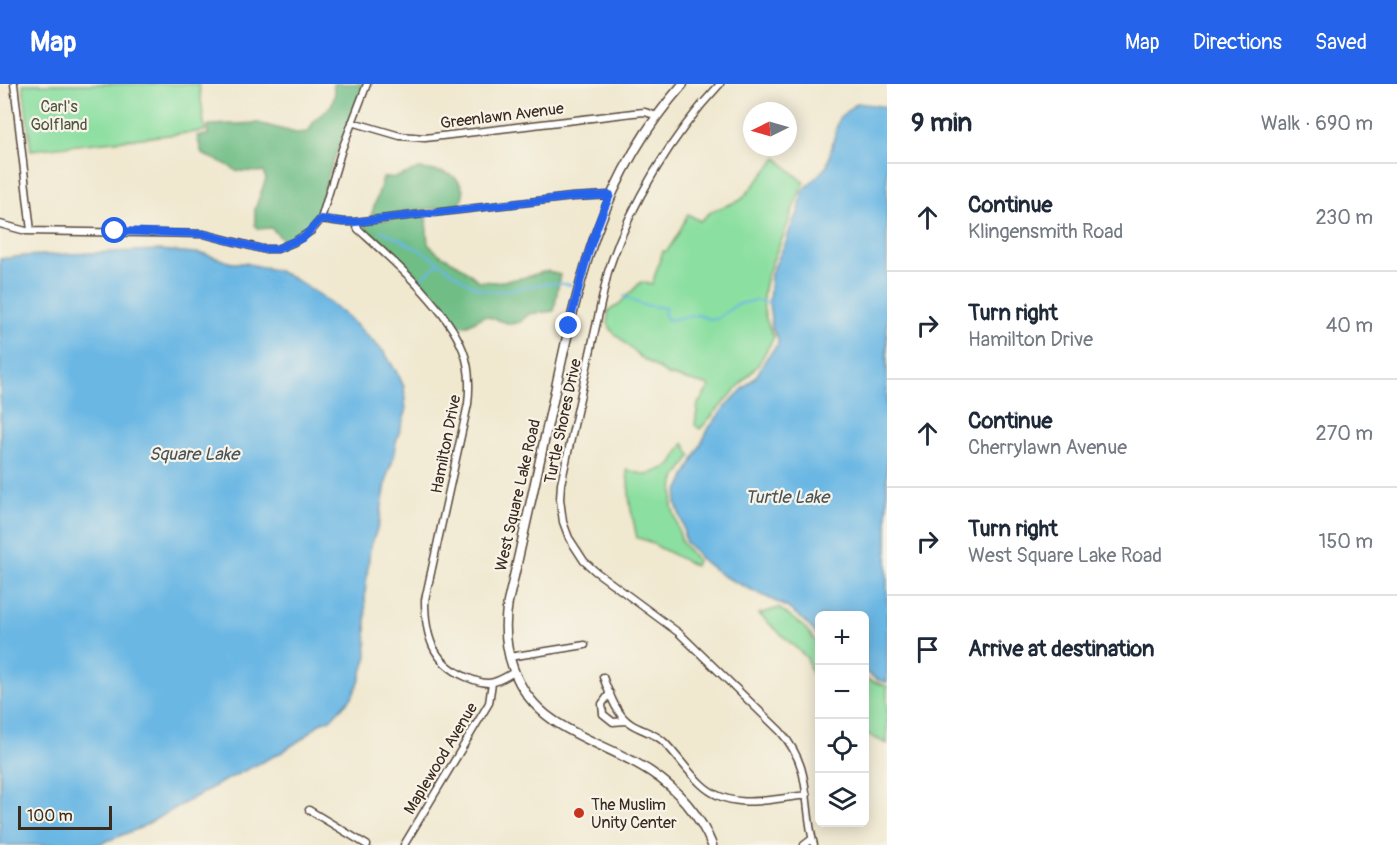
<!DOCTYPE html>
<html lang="en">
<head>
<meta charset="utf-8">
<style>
	body { margin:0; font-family:Pangolin,sans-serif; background:#f6f6f7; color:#1f2937 }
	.controls { position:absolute; right:18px; bottom:18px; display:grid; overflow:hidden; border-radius:9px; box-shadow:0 3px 15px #0003 }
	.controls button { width:54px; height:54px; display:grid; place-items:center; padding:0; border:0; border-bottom:2px solid #e0e1e3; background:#fff; color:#1f2937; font:30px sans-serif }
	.compass { position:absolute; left:743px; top:18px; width:54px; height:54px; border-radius:50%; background:#fff; box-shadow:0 3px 15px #0003; rotate:265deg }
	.scale { position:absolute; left:18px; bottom:15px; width:94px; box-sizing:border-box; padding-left:6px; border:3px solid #3b2a1e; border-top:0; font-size:16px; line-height:21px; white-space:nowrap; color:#3b2a1e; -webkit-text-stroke:4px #f7f3e8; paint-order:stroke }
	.stop { position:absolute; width:18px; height:18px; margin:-14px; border:4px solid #2563eb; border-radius:50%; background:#fff }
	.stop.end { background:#2563eb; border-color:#fff; box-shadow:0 2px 6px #0008 }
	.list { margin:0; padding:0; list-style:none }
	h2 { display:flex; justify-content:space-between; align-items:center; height:78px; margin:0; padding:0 24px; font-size:26px }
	h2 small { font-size:20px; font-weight:400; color:#747a83 }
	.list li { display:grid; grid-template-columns:39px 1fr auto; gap:18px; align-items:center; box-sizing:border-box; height:108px; padding:0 24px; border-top:2px solid #e0e1e3 }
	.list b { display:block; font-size:22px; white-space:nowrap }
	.list p { margin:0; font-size:20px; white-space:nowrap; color:#747a83 }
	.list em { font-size:20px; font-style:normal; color:#747a83 }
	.icon { flex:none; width:33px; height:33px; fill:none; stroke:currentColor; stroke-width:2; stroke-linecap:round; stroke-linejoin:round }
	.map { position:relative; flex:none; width:887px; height:761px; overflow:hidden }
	header { display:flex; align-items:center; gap:36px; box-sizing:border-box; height:84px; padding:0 30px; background:#2563eb; color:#fff }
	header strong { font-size:28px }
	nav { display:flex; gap:33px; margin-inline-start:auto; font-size:21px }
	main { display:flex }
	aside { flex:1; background:#fff }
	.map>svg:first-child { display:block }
</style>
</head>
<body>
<header>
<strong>Map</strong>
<nav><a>Map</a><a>Directions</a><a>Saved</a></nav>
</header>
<main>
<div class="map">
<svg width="887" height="761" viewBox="0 0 887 761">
	<rect width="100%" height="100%" fill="#f7f3e8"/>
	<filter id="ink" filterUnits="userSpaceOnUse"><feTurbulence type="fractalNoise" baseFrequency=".0167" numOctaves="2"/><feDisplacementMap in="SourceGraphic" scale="12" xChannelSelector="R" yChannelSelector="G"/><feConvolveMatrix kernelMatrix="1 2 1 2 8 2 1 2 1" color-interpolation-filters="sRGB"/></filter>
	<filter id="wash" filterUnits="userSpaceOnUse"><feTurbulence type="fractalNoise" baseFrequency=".008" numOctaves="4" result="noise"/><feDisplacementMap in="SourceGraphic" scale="24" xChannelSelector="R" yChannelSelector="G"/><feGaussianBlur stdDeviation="1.35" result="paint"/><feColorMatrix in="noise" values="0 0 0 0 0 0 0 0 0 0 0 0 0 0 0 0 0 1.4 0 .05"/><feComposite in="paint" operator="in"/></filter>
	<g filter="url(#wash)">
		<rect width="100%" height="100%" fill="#f0e8cf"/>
		<path fill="#8bdfa0" stroke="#63845f" stroke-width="1.5" d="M23,0h176l6,47 -174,19z
			M777,74l27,25c-7,14 -12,28 -17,43 -14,40 -38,68 -13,111l-16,28 -58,64 -5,-4 3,-21 12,-18 -42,-11 -29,-19 -27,-25 -4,-8v-12l9,-5 24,-24 11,2 11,-33h4l10,-15 11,-22 12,7 12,-10 29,-11z
			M684,359l7,13 -17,25 -2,25 10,37 15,17 -2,6 -50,-26 -8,-2 -7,-33 -3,-35 20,5 23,-9z
			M779,524l26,20 14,17v33l-8,-5 -4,-15 -48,-44z
			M865,595l22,7v58l-22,-11z"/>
		<path fill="#70be86" stroke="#567452" stroke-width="1.5" d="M333,0h31c-12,32 -27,63 -37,96 -5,14 -6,31 -16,43 -7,9 -16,15 -27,18l-13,-13 -13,1 -3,-4v-16l11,-30 -3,-7 -27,-1c-10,-9 -22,-11 -34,-17l-5,-18 11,-1 -1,-9 4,-1 47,-2 38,10 12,-1 7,-12 16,-14 4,-12z
			M419,85c15,2 40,1 44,22 1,3 -2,10 -3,14l-89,11 12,-38 14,-1z
			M422,132l4,2 2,26 11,10 20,11 20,16 17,1 26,-4 25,-7 13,4 -6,36 -25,3 -9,8 -9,2 -27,-8 -18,10 -11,-1c-22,-35 -58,-71 -90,-97l-1,-3 2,-3z"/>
		<path fill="#6bb7e4" stroke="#537081" stroke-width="1.5" d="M857,19l30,4v575l-9,-2 -13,-8 -1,-56h-44l-1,20 -18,-18 -16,-12 -62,-30 -21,-16 -17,-19 -2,-16 -7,-22 2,-12 31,-63 16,-21 32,-32 9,-16 12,-15v-6l-6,-10 -3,-25 2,-29 15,-32 7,-21 6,-9 3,-20 25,-26 12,-48z
			M160,166l45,4 27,9h13l33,8 15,7 27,17 32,26 32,31 15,24 5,11 2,25 -10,30 -3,18 -5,12 -9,51 -9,26 -5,44 2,63 -8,26 -7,15 -20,21 -12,5 -15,14 -23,15 -64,32 -78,44 -43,17h-97v-586l24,-3z"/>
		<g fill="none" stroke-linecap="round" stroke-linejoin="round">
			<path stroke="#6bb7e4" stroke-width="2" d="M381,146c17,9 34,17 49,26 15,9 38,31 54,34 27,5 56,-12 87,-5
				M419,196l20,-17
				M624,212l18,9 24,3 -2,5 4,7 30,-5 11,4h8l19,-14 19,-5 14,3"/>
		</g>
	</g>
	<g filter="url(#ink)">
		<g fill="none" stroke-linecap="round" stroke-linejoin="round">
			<g stroke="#564639" stroke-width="9">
				<path id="minor" d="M14,0l17,147
					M720,0c-48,51 -91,122 -112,188l-47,212 -1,15 3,23 6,16 15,23 11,10 84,62 101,98c34,39 22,70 34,114
					M352,38l48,14 25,2 208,-25 12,-1 12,4
					M321,135l22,3h12l217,-25 38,-2
					M355,138l3,7c34,31 88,77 105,121 7,17 7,36 5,54l-43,196c0,35 7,62 41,77 7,3 14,6 22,6 9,0 19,-7 26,-11
					M0,140l26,7 178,3 58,15h15l17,-7 17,-11 10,-12 21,-70 25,-65
					M509,573l76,-12
					M603,593c6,15 13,38 28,47 11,7 24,9 33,18 13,13 23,29 37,42 29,28 70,15 106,11
					M610,609l-8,11 1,10 10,8 13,-1
					M309,726l58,35
					M404,761l85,-142 3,-20
					M804,761l8,-6"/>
			</g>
			<g stroke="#564639" stroke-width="11">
				<path id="tertiary" d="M683,0c-83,93 -105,199 -130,317 -15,67 -29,134 -45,201 -8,45 6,91 45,118 30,21 67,31 98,52 26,17 49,43 61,73"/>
			</g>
			<use href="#minor" stroke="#fff" stroke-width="6"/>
			<use href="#tertiary" stroke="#fff" stroke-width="8"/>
		</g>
	</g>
	<g fill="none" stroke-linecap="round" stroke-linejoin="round" filter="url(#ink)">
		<path stroke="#2563eb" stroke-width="8" d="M115,147l89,3 58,15h15l27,-12 17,-18 22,3h12l217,-25 38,-2c-19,42 -30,86 -41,131"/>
	</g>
	<circle fill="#c8321e" stroke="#f7f3e8" stroke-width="2" cx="579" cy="729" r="6"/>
	<g text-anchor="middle" stroke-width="4.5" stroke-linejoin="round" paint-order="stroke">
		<g font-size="16" fill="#4f573e" stroke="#f7f3e8">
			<text x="59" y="28">Carl's<tspan x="59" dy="18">Golfland</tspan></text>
		</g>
		<g font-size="16" fill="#3b2a1e" stroke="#f7f3e8">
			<text transform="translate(502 31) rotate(-7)" y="6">Greenlawn Avenue</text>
			<text transform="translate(562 337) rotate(-78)" y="6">Turtle Shores Drive</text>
			<text transform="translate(445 360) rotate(-79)" y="6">Hamilton Drive</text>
			<text transform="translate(517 411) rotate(-77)" y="6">West Square Lake Road</text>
			<text transform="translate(440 674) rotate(-59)" y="6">Maplewood Avenue</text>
		</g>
		<g font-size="16" fill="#3b2a1e" stroke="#f7f3e8" text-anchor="start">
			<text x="591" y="726">The Muslim<tspan x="591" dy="18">Unity Center</tspan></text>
		</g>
		<g font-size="18" font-style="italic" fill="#495459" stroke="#f7f3e8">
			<text x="194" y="376">Square Lake</text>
			<text x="787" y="419">Turtle Lake</text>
		</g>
	</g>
</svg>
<div class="controls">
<button>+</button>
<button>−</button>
<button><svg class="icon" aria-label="locate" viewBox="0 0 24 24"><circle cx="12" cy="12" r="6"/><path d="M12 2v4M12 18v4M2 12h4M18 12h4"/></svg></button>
<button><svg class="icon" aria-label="layers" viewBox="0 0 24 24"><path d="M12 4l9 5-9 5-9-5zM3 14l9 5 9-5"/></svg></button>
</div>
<svg class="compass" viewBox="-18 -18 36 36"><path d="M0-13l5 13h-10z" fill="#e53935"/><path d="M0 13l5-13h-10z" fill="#747a83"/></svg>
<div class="scale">100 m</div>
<div class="stop" style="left:115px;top:147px"></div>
<div class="stop end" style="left:569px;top:242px"></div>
</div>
<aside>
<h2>9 min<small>Walk · 690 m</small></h2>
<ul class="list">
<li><svg class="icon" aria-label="ahead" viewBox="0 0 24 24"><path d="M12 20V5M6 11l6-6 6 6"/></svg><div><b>Continue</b><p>Klingensmith Road</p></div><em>230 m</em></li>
<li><svg class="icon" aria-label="right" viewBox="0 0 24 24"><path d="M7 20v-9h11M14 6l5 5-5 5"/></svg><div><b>Turn right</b><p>Hamilton Drive</p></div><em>40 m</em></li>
<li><svg class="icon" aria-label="ahead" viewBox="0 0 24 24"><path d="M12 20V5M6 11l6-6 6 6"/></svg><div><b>Continue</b><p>Cherrylawn Avenue</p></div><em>270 m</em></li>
<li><svg class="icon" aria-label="right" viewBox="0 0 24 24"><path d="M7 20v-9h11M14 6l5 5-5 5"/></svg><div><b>Turn right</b><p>West Square Lake Road</p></div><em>150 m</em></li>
<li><svg class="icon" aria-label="arrive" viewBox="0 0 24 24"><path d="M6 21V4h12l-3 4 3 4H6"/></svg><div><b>Arrive at destination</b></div></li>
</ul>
</aside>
</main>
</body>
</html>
